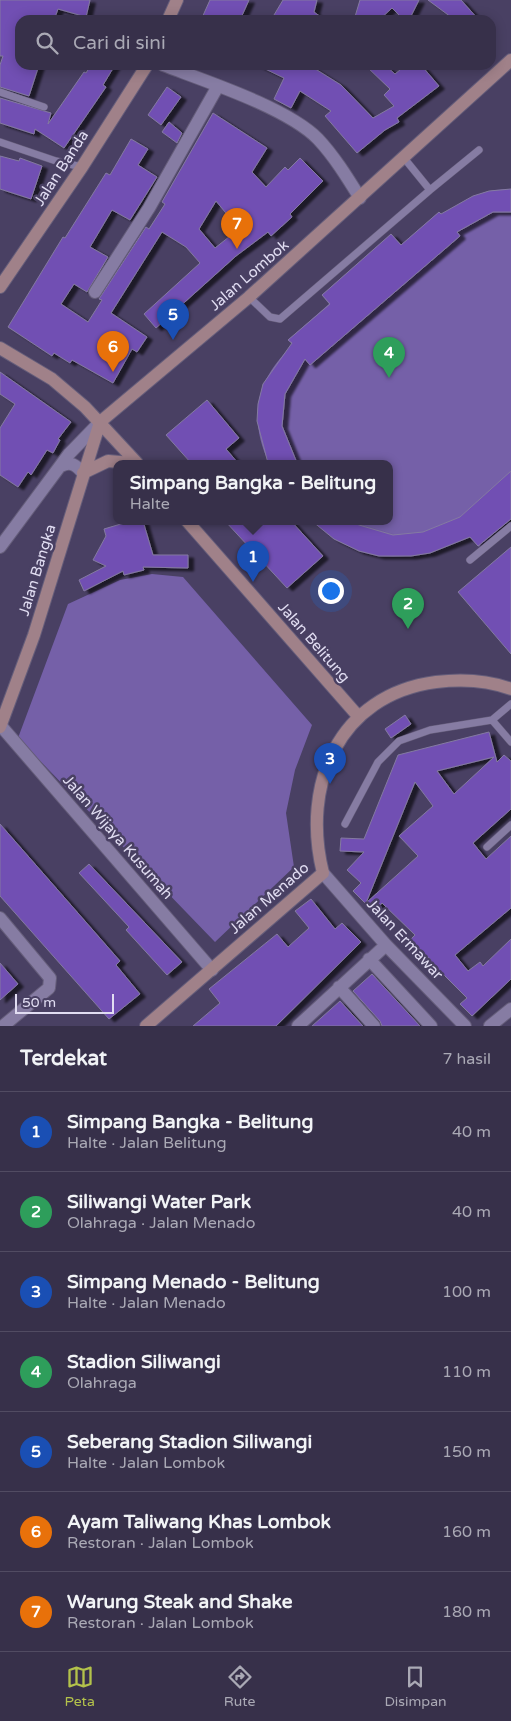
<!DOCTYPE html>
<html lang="id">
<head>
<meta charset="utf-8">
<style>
	body { margin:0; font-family:"Varela Round",sans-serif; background:#3e3851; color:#f1f3f6 }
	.scale { position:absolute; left:15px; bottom:12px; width:99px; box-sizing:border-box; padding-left:5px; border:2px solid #e1ddf2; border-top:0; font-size:14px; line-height:18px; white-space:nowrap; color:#e1ddf2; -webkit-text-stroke:4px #494063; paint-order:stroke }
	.you { position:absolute; left:330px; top:590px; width:18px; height:18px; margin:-12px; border:4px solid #fff; border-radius:50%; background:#1a73e8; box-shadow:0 0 0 8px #1a73e833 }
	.badge { display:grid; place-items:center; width:32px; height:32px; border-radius:50%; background:#b3c24b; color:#fff; font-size:16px; font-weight:700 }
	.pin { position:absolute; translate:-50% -41px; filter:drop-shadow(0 1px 2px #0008) }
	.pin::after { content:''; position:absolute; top:26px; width:18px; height:15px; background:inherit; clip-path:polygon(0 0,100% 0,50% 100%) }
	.popup { position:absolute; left:113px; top:460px; width:280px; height:65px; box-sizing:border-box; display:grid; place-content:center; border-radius:10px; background:#37304a; filter:drop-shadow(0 1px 4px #0005); font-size:16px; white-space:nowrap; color:#aaa9b5 }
	.popup b { font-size:19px; color:#f1f3f6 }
	.popup::after { content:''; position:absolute; left:50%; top:100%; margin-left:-10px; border:10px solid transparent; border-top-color:#37304a }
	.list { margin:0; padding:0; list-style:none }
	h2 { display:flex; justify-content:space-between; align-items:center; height:65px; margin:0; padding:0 20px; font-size:21px }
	h2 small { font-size:16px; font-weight:400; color:#aaa9b5 }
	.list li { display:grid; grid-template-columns:32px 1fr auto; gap:15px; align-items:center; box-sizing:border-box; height:80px; padding:0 20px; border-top:1px solid #514b62 }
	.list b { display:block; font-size:19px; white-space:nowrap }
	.list p { margin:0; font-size:16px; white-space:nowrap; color:#aaa9b5 }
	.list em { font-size:16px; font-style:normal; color:#aaa9b5 }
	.icon { flex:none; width:28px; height:28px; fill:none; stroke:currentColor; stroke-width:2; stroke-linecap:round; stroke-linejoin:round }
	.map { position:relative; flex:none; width:511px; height:1026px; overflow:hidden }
	.search { position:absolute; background:#37304a; box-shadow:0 2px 12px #0003; left:15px; right:15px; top:15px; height:55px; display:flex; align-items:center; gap:12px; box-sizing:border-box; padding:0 18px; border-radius:15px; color:#aaa9b5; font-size:19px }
	.sheet { height:625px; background:#37304a }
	nav { display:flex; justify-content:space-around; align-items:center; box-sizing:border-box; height:70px; border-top:1px solid #514b62; background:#37304a; font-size:14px; color:#aaa9b5 }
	nav a { display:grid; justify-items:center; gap:2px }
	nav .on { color:#b3c24b }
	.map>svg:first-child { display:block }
</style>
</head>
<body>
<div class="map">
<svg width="511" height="1026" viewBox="0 0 511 1026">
	<defs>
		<filter id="shadow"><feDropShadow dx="5.5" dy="3" stdDeviation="1" flood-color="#0009"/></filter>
	</defs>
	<rect width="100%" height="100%" fill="#494063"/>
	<path fill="#7560a8" d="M511,190v329l-32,28 -9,-10c-66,26 -100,32 -158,-16h77v-58h-120c-21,-45 -13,-84 24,-118l-5,-5 41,-36 -7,-9 69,-61 10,11 38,-33 3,3c22,-13 42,-28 69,-25z
		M152,574l31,3 129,148 -17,45 -9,43 8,54 -79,75 -197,-204 50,-134 52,-24z"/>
	<path fill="#714fb3" stroke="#847aa1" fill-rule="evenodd" filter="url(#shadow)" d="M0,0h90l-4,17 -28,-8 -4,11h-34v45h19l-10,31 -29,-9v-22l3,-9h-3z
		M210,0h39l-9,20h-39z
		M283,0h34l-3,12 11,8h-54z
		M360,0h59l-10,20h-5l-12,-12 -13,12h-25z
		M428,0h33l18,20h-24z
		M91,65h24l-12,20 3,2 -42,61 -29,-19 -1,5 -34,-11v-25l51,15 -3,11 36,-52 2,1z
		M257,65h52l32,20 32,33 21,-12 -10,-11 6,-6 -25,-24h20l10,9 11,-9h15l18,21 -42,32 2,4 -14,8 -28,23 -32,-37 6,-5 -31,-20 -9,17 -17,-9 10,-21z
		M167,87l14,10 -20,28 -13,-10z
		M213,113l54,35 -15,24 14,15 19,-20 3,3 12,-12 23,23 -33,33 2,3 -21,19 -3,-4 -32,24 -80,72 -12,-14 56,-51 -14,-16 -24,-15 -51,81 36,24 -10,15 -5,-3 -19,34 -41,-23 -2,3 -16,-10 -2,3 -44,-29 55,-90 2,1 41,-65 4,2 21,-36 17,10 -10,16 19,12 -27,43 -18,-10 -22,37 18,10 -21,35 -13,-8 -13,20 27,18 14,-22 -3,-1 47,-72 3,2 16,-25 -3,-2zM216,201l23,28 -24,19 -16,-19z
		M169,122l13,11 -5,10 -15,-11z
		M0,156l19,5 1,-3 22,8 -11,33 -31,-10z
		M511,189v23h-18l-36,20 3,4 -150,129 -5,-6 -20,35 -3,32 15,37h-29l-11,-42 1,-17 5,-20 29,-41 -4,-3 42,-36 -8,-9 69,-61 10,11 38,-33 2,2 32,-18 16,-5z
		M0,372l71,50 -13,17 2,1 -7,13 -6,-3 -16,25 -3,-3 -10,15 -18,-12v-47l15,-24 -15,-10z
		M207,400l32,38 -13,11 12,14h-47l-25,-28z
		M511,471v48l-33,27 -8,-9 -40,16 -19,3h-32l-20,-5 -25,-12 -22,-18h40l7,4 34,10 30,-3 37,-15z
		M131,521h12l10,34h35v13l-45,-1 1,3 -20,5 -1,-4 -39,20 -5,-11 27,-14 -13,-6 13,-24 -2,-7z
		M225,521h66l32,35 -36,32z
		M511,547v107l-53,-62z
		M405,715l6,9 -20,14 -6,-9z
		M489,732l8,30 7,-7 7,6v48l-38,34 13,16 25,-23v72l-56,47 13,16 12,-9 3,4 28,-27v40l-39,37 -12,-12 7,-6 -27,-27 -1,2 -10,-12 2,-1 -21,-20 5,-5 -33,-32 -8,9 -21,-21 8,-8 -14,-13 17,-18 -24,-1 1,-13 23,1 34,-84zM494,757l-40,37 -17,-23zM415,782l18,24 -34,30 19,20 -52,47z
		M0,824l120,137 -4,4 24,29 -31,25 -109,-123z
		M89,864l93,98 -15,13 -41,-45 3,-3 -50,-54z
		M311,899l24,30 7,-6 19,19 -85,84h-83l27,-23 -11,-14 68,-55 11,13 21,-19 -14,-17z
		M0,963l18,21 -18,16z
		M372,974l48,52h-38l-2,-5 -27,-30z
		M340,1001l23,25h-51z"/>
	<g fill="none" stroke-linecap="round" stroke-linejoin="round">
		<g stroke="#655d7a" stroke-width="8">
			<path id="lane" d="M0,92l44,15
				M0,142l56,19 26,6
				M430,190l49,-40
				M249,297l21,20 10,2 150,-129 -26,-32
				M470,560l41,-34
				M492,720l19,22
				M345,824l33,-62 21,-21 31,-11 62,-10 19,-16
				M487,847l24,-22"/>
		</g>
		<g stroke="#655d7a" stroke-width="14">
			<path id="street" d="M163,65c42,16 125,43 155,74 16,17 29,38 42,59
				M95,292l54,-84 69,-122
				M61,466c10,-5 15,-1 22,7
				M0,547l69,-93 31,-32
				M1,726l211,244
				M323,873l63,72 79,81
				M0,918l50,60 -1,10 -46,38
				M369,959l62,67
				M339,987l35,39
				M298,1026l88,-81
				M490,1026l21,-17"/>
		</g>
		<g stroke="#655d7a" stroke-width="14">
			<path id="secondary" d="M168,20l9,-20
				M0,287l82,-120 65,-102
				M0,348l52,31 33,28 52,56
				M100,422l149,-125 262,-237
				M83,473l25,-12 23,2
				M187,521l171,195
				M0,727l34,-92 66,-213
				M146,1026l177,-153c-22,-88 15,-178 113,-191 25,-3 51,-2 75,7"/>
		</g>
		<use href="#lane" stroke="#867ca3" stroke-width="7"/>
		<use href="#street" stroke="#867ca3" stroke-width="12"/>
		<use href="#secondary" stroke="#a08189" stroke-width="12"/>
	</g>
	<g text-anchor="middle" stroke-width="5" stroke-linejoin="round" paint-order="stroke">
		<g font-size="15" fill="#e1ddf2" stroke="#494063">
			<text transform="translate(61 168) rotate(-57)" y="5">Jalan Banda</text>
			<text transform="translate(249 275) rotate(-41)" y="5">Jalan Lombok</text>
			<text transform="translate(37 570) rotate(-73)" y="5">Jalan Bangka</text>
			<text transform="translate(314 642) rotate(49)" y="5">Jalan Belitung</text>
			<text transform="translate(118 837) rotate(49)" y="5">Jalan Wijaya Kusumah</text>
			<text transform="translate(269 898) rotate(-41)" y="5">Jalan Menado</text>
			<text transform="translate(405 939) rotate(47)" y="5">Jalan Ermawar</text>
		</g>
	</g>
</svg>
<div class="scale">50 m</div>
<div class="you"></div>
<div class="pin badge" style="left:253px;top:582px;background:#1a4fb4">1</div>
<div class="popup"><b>Simpang Bangka - Belitung</b>Halte</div>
<div class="pin badge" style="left:408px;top:629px;background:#2e9e5b">2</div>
<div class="pin badge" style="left:330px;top:784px;background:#1a4fb4">3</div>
<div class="pin badge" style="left:389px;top:378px;background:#2e9e5b">4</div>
<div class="pin badge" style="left:173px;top:340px;background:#1a4fb4">5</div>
<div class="pin badge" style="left:113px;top:372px;background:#e8710a">6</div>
<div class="pin badge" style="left:237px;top:249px;background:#e8710a">7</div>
<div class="search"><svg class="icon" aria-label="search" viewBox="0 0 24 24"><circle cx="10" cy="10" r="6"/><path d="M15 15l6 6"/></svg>Cari di sini</div>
</div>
<section class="sheet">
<h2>Terdekat<small>7 hasil</small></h2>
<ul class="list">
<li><span class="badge" style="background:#1a4fb4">1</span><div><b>Simpang Bangka - Belitung</b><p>Halte · Jalan Belitung</p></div><em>40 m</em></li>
<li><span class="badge" style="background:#2e9e5b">2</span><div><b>Siliwangi Water Park</b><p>Olahraga · Jalan Menado</p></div><em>40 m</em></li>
<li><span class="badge" style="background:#1a4fb4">3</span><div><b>Simpang Menado - Belitung</b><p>Halte · Jalan Menado</p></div><em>100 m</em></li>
<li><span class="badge" style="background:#2e9e5b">4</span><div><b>Stadion Siliwangi</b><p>Olahraga</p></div><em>110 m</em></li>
<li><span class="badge" style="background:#1a4fb4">5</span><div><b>Seberang Stadion Siliwangi</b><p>Halte · Jalan Lombok</p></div><em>150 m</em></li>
<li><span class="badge" style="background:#e8710a">6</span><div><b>Ayam Taliwang Khas Lombok</b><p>Restoran · Jalan Lombok</p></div><em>160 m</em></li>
<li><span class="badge" style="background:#e8710a">7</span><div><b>Warung Steak and Shake</b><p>Restoran · Jalan Lombok</p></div><em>180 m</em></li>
</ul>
</section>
<nav>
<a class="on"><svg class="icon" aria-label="map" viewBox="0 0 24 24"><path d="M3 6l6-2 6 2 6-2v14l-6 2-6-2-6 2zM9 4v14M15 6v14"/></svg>Peta</a>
<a><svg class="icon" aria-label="directions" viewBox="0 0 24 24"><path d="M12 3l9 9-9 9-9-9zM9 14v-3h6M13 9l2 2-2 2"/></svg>Rute</a>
<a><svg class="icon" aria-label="saved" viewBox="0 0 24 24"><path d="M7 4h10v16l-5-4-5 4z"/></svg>Disimpan</a>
</nav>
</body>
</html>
